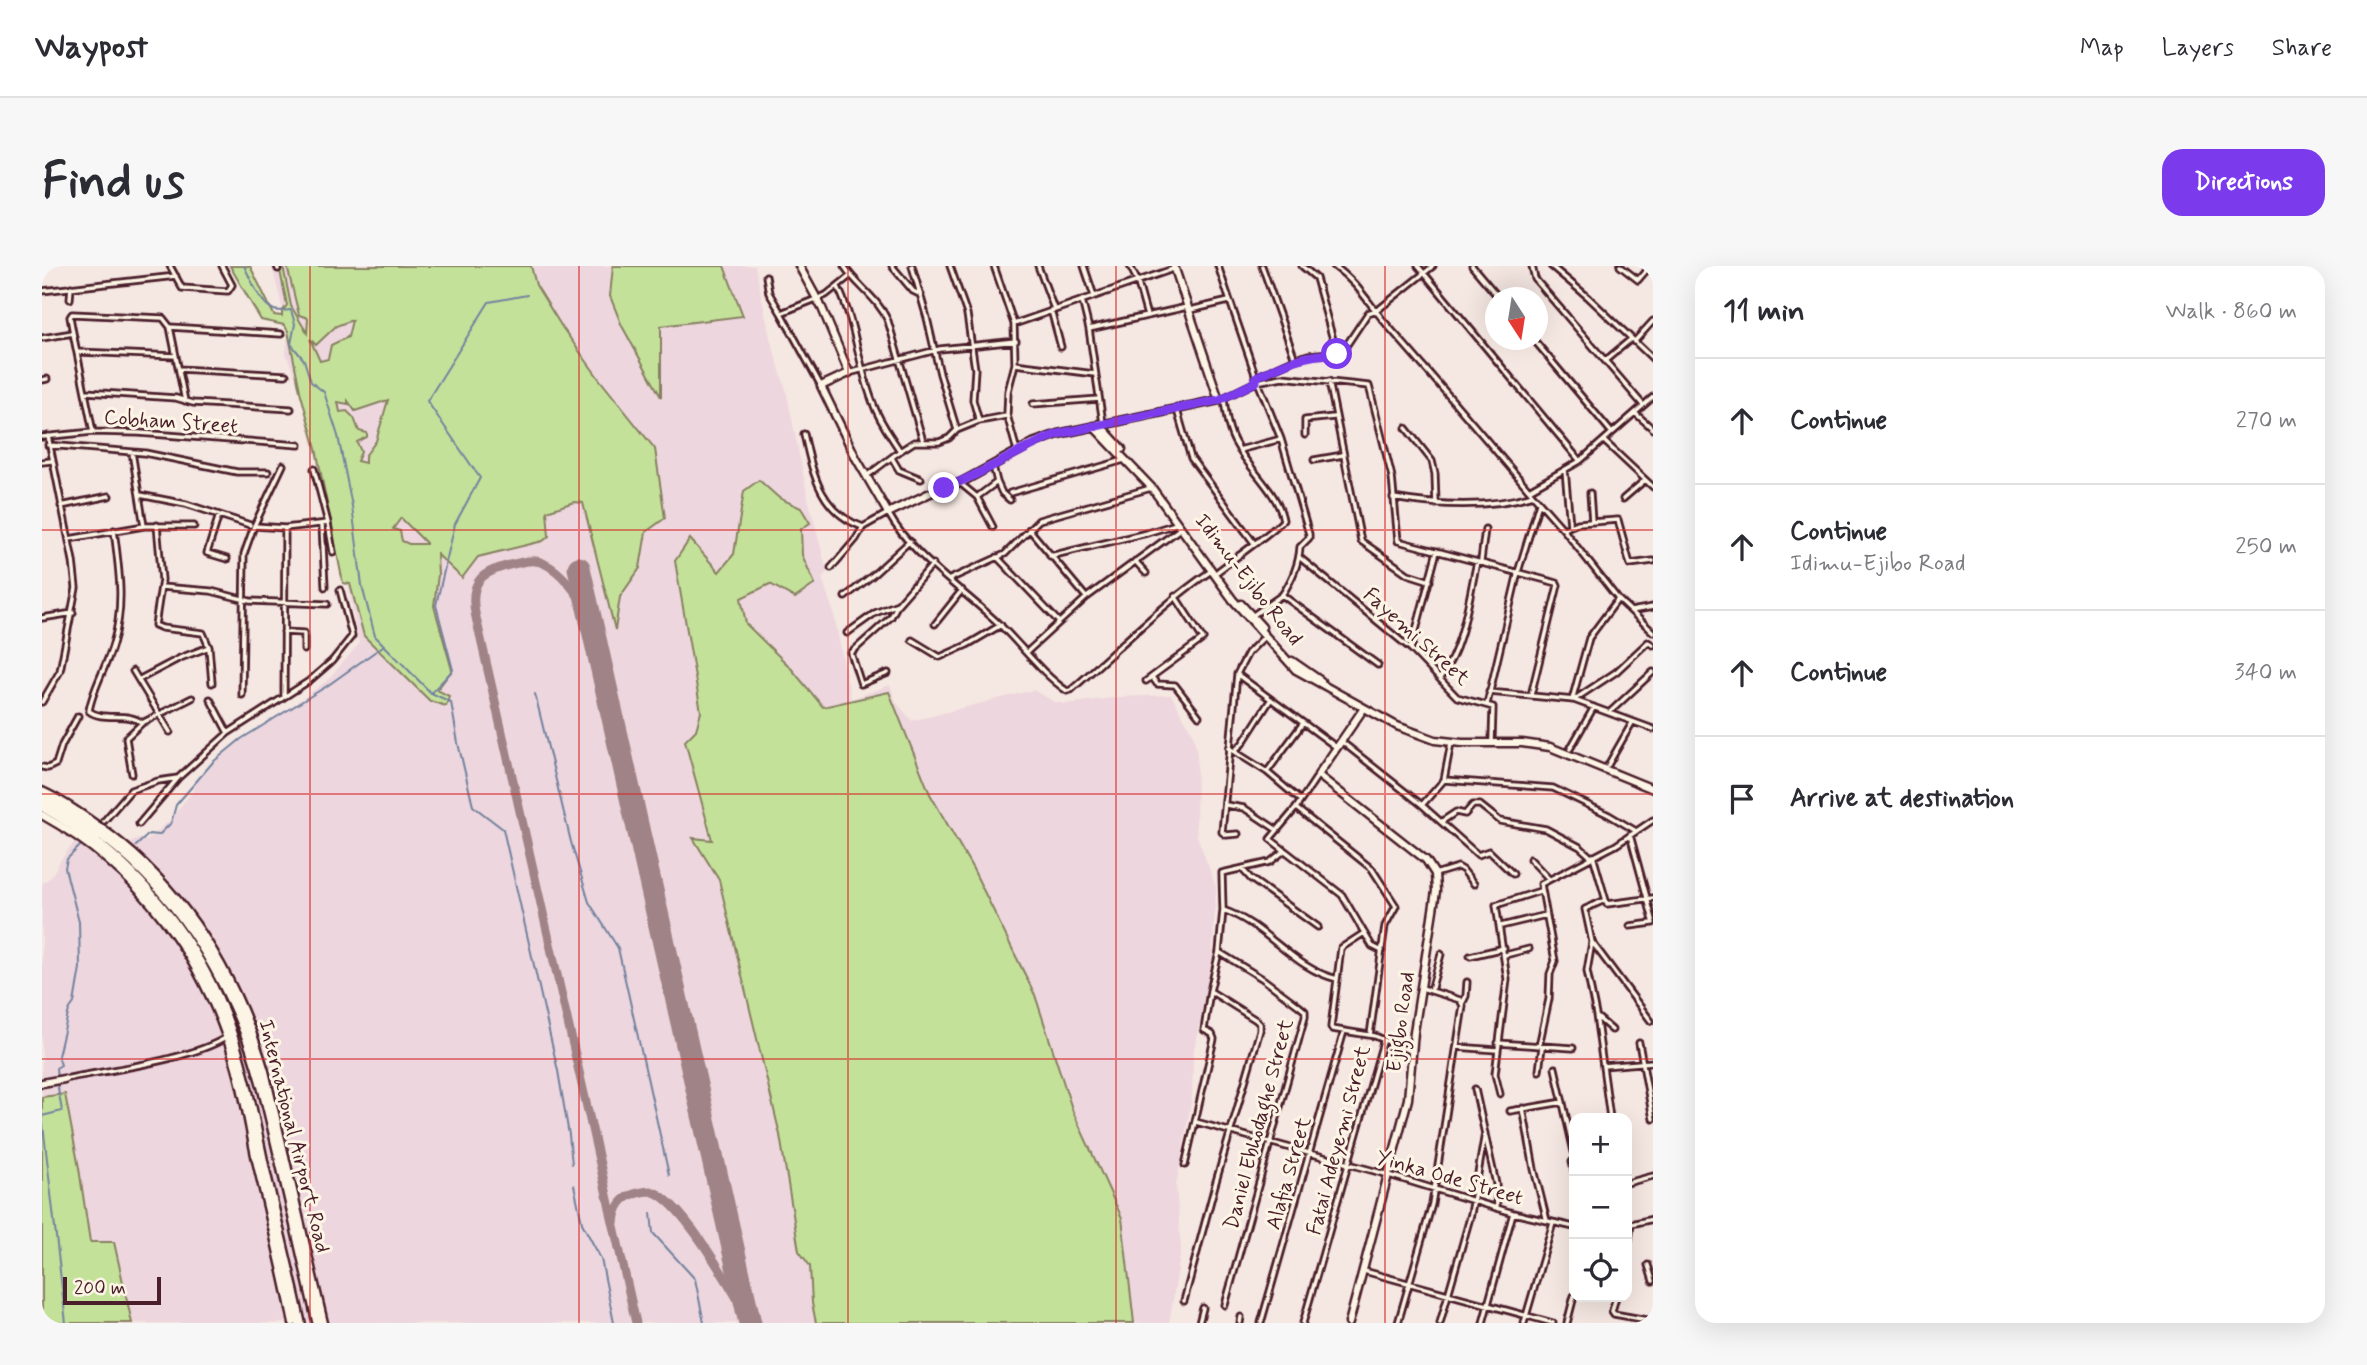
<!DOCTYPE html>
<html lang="en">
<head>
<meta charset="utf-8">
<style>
	body { margin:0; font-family:Mynerve,sans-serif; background:#f7f7f7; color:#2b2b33 }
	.controls { position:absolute; right:21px; bottom:21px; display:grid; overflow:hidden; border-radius:14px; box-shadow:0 7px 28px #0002 }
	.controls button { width:63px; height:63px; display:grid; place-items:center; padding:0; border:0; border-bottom:2px solid #e1e1e2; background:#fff; color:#2b2b33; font:35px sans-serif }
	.compass { position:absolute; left:1443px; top:21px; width:63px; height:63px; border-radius:50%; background:#fff; box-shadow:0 7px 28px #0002; rotate:168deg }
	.scale { position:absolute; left:21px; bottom:18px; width:98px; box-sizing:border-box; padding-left:7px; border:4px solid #4a1f2b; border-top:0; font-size:19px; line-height:24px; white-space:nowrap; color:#4a1f2b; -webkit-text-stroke:5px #fcf5e5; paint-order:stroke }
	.stop { position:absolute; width:21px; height:21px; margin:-16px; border:5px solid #7c3aed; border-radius:50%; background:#fff }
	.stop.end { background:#7c3aed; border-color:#fff; box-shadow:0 2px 7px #0008 }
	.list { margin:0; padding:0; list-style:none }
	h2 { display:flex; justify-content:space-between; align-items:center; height:91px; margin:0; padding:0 28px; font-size:30px }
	h2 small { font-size:23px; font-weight:400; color:#7c7c81 }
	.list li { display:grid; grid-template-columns:46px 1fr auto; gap:21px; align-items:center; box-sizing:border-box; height:126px; padding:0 28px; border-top:2px solid #e1e1e2 }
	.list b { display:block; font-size:26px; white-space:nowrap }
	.list p { margin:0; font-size:23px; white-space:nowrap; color:#7c7c81 }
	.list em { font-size:23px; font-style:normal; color:#7c7c81 }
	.icon { flex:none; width:38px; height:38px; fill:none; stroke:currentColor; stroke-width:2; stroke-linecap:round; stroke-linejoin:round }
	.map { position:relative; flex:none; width:1611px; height:1057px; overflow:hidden; border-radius:21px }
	header { display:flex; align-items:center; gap:42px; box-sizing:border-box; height:98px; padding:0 35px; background:#fff; border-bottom:2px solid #e1e1e2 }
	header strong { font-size:33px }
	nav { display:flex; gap:38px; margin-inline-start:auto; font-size:24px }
	.intro { display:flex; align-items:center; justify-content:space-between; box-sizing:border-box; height:168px; padding:0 42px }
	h1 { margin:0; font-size:49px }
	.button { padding:18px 32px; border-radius:21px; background:#7c3aed; color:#fff; font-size:24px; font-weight:700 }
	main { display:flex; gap:42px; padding:0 42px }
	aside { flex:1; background:#fff; border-radius:21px; box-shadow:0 7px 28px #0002 }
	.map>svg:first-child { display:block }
</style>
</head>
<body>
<header>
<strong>Waypost</strong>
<nav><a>Map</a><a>Layers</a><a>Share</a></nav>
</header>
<div class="intro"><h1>Find us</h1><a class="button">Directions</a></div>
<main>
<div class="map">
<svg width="1611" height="1057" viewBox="0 0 1611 1057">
	<rect width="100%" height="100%" fill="#f5e7e1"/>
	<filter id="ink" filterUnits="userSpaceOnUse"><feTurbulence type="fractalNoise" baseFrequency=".0143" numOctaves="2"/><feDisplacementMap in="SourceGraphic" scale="14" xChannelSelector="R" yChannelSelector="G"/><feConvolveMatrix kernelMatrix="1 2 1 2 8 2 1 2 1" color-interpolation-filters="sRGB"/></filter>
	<g filter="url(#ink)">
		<path fill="#edd6dd" d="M230,0h483l15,72 16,52 22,108 19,74 -5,6 11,33 18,88 39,-14 6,17 16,19 121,-31 22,12 10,2 55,-7 51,-2 22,39 4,21 -1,70 1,11 19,51 -4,73 -19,94 -1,42 -16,90 5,64 -12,73h-1127v-439l9,-7 9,-16 14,-18 19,-19 31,24 14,-10 9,3 23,-21 25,-32v-7l14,-14 26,-24 60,-39 33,-24 31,-36 -11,-59 -6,-1 -17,-91 -30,-118 -9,-21 2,-23z"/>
		<path fill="#c4e199" stroke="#878062" stroke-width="2" fill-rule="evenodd" d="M188,0h20l24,49 8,1v-4l5,-7 -8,-39h4l8,40 16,27 1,-15 -9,-3 -12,-49h244l5,19 26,42 38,53 55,69 10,69 -19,14 -6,36 -20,29 -5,33 -32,-127 -9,-1 -27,9 2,25 -6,5 -65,16 -16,21 -25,-24 1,21 -4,31 18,64 -15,20 12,6 -3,10 -16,-5 -66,-65 -14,-52 -7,-1 -27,-134 -16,-58 -12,-60 -4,-6 -23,-5zM310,54l-4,17 -17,8 -3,14 -8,2 -10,-22 6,6 20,-19zM346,134l-12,41 -11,15v7l-8,-2 4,-9 -4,-10 10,-5v-4l-8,-2 -5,-13 -7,-7 -7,1 -2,-10 10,2v-3l7,10zM359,252l25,25v1h-17l-7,-3 -2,-10 -7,-2z
			M571,0h111l19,50 -82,10v71l-39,-71 -12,-30z
			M717,214l20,18 22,10 9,15 -9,6 1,26 13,29 -20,14 -25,-14 -29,14 5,26 44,43 33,40 66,-15 41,102 43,75 62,126 38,117 49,106 12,105h-318l-4,-20 -2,-37 -11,-15 -19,-116 -61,-255 -26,-42 19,2 -27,-99 11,-11 5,-18 -26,-151 15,-22 29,33 15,-18 10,-63z
			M23,828l14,74 11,74h24l18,81h-90v-226z"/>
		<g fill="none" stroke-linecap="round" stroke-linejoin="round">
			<path stroke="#73829f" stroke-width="2" d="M202,0c7,13 16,38 30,44 5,2 12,0 17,0l4,14 -4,20 13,16 7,22 13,10 14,44 14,70 10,80 13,50 56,57 20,9 7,41 15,63 30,23 55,242 11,64 3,29
				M389,427l22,-23 -17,-65 19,-81 25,-46 -53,-77 62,-99 38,-7
				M493,428l36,148 18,60 29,46 51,227
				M94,580l13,-12 10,1 12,-12 5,-18 37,-43 28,-23 86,-53 56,-40
				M15,812l-1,-10 5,-3 -3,-9 11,-46 5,-7 6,-35 -1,-46 -14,-54 2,-9 13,-13
				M0,850l20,-5 -5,-28
				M0,850l24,207
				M532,919l8,38 19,36 13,64
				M609,947l2,20 42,46 9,44"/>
			<path stroke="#a08386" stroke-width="9" d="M548,347c-11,-16 -27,-41 -45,-49 -10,-6 -21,-2 -32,0 -30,8 -44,15 -38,49l161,710
				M572,957c1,-13 6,-25 20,-29 4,-1 11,-3 16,-3 30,5 83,100 98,126"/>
			<path stroke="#a08386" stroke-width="23" d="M537,302l171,755"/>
			<g stroke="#4a1f2b" stroke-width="9">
				<path id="street" d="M128,0l12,22 46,3 4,-6 -10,-19
					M235,0l1,3
					M802,0c13,20 34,32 44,55l35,120
					M850,0l21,25 8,4
					M870,0l15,52 13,56 17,56
					M908,0l17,48 8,55 -2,31 6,21 27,-5
					M952,0l20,58
					M996,0l16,43
					M1042,0l10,30
					M1088,0l7,14 10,36
					M1176,0l38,111
					M1220,0l33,93
					M1260,0l14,12 21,76
					M1292,0c24,17 35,38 54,60 48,54 94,109 141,164
					M1376,0l162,195
					M1430,0l27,32
					M1490,0l3,13 108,126
					M1509,0l37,31 65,62
					M1578,0l18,14 12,-14
					M724,10l3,17 12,20
					M796,21c18,37 20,78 35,116 6,18 17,32 27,48l-32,24
					M0,25l134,-15
					M28,33l1,-12
					M1040,34l7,29 14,94
					M1009,44l10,37
					M1148,44l39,-9
					M128,61l15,74
					M1047,63l98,-22
					M31,67l20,99
					M0,72l31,-5 -3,-16 2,-3 91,4 7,9 111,7
					M1492,74l78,93
					M1592,76l19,-21
					M36,86l98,4
					M1564,94l25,-21
					M973,98l80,10
					M137,103l107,6
					M807,107l91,-24 76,-8
					M0,114l5,-1
					M1287,115l32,160 47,33 22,7
					M779,120l-40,-73 45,-18 24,-19
					M44,126l90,6 17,5 98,6
					M1177,134l37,-18 26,-5 87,9 23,91 6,64 159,42 1,2 -27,110
					M991,138l66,-5
					M1135,144l14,48 63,85
					M1593,147l18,16
					M1364,162l26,33 3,13 1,30
					M762,168c9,40 16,78 59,93
					M1263,169v-15l29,-3
					M0,171l51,-5 46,1 160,12
					M1562,175l49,46
					M6,179l97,8 92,19h31
					M1197,184l42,-11
					M858,185l14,-9h25l10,-4 8,-8 22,-9
					M975,185l-10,-36 1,-24 7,-27 -1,-40 159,-55
					M850,192l7,12 22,9
					M1272,194l29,-5
					M0,196l9,-1
					M1523,204l5,55
					M955,216l5,11 8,7
					M918,217l17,14 16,30
					M968,227l114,-33
					M1548,227l2,29
					M98,229l46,9 64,21
					M1491,229l-4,-5 51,-29 73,-64
					M935,231l20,-15 -4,-16
					M1351,232c46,8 95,11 140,-3l30,34 55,70 35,33
					M1581,233l22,-19
					M19,240l48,-10
					M177,249l-12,38 20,6
					M286,257l5,29
					M115,259l5,55 -7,45 7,3 41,5 6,14 3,36
					M280,259l3,62
					M102,260h50
					M212,260l31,2 43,-5 -14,-54
					M987,263l57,68
					M1521,263l15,-6 40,-3 12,44 23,-3
					M72,264c5,40 11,75 -1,114 -6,22 -21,46 -24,67 14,11 38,0 53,12
					M27,273l75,-13 -12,-74
					M1008,290l97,-23 29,-9
					M955,291l61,64
					M1257,291l112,92 46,48 36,10 -1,33
					M1093,295l11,12
					M1439,295l4,-32
					M789,302l25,-29 7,-12 25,-14c23,42 75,77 110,110 23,22 43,50 69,68l4,-1c46,-40 90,-85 140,-119
					M1175,306c10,-8 62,-45 66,-52 -5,-28 -33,-49 -46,-74 -9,-14 -11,-31 -13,-47
					M908,313l55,-25 34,-34 112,-32
					M119,321l50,4 39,10 77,3
					M803,331l28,-22 37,-34
					M1589,345l22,-4
					M1210,350l30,-21
					M0,352l31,-5
					M893,358l27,-34
					M242,366l20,1v17
					M805,367l28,-20 23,-9
					M870,374l28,17 27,-12 34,-20
					M1369,383l26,-98
					M985,386l60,-55 94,-69
					M1336,399l-96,-70c10,-15 17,-30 18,-48l9,-9v-4l-28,-95 -25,-62 39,-18 13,-4 34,-3 26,-39 11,-4 54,-43
					M91,405l37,61
					M846,407l-27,11 -10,-31 40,-36 7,-13 35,-40
					M1196,409l98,72
					M1110,411l5,7 18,1 24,31
					M1398,412c24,-32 28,-78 37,-116
					M98,413l40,-21 29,-11
					M1104,415l57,-42 -28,-43
					M1447,426l85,8 79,29
					M200,429l2,-141 10,-28 29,-61
					M242,431l1,-169
					M168,433l18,34
					M1533,433l41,-27 32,-30 5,3
					M1530,434l17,-62 29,-39
					M0,436l18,-31 16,-83 -3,-27 -25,-125
					M1445,438l31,-132 21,-69
					M1568,446l43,-40
					M1300,476l80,63 56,50 11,-4 24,23
					M1187,482l38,24 33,28
					M1528,483l24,-42
					M1192,485l8,-7 29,-45
					M1566,499l24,-42
					M0,501l6,1 8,-4 6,-19 16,-29
					M1225,506l36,-49
					M90,508l-6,-36 16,-15 50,-25
					M1276,509l-22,33 -26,31 72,56 30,51 10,5
					M1402,514l109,8 56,27 27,16
					M1184,539l18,3 33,22
					M1380,539l22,-25 7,-37
					M1254,542l76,61 24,37 -11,20 -15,109
					M62,555l27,-31 27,-9 20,-3 50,-45 81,-52 23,-20 20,-25 -12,-46
					M1399,556l15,-10 9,2 8,-9h7l20,16 46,8 34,18 11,10
					M97,558l39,-46
					M1196,568l-12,1 -4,-3 15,-158 11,-21 16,-16
					M1588,569l23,85
					M1551,590l14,48 46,-6
					M1488,593l19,20
					M1201,604l8,9 67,48
					M1393,608l23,-7 5,3 11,14
					M1563,634l-20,9 7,33 59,79
					M1181,644l-1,-37 48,-11 14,-11
					M1459,660l45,-11
					M1588,660l23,-3
					M1322,667l-23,15 -10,79 1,2 43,7 37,16
					M1550,676l-5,29 9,44 14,103
					M1177,686l44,27 36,27 6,5v6l-80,288
					M1463,689l24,-6
					M1428,690l34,-8
					M1389,725l10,-37
					M1421,736l3,-6 1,-14
					M1555,751l15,13
					M1456,777l75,5
					M1597,777l14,76
					M1497,780l10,-47 1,-25 5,-13 -14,-77 75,-39 37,-25
					M1415,781l40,3
					M1561,800l50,-4
					M1513,802l19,84
					M1497,805l3,-24
					M22,813c44,-9 127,-19 163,-42
					M1433,823l21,95 1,23
					M1458,828l-5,-20 12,-95 -11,-74 44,-14
					M1481,842l11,61 13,52
					M1468,845l53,-9
					M1154,856l193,53 124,38 61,14
					M1532,894l-2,2 2,9
					M1143,899l29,-126 -2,-5 -8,-4 6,-39
					M1585,917l26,-7
					M1585,959l26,-6
					M1585,991l4,-33
					M1606,999l5,16
					M1322,1005l189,52
					M1574,1031l-4,14 2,3 39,7
					M1142,1035l31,-116 45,-155v-6l-4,-4 -46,-29 9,-39 4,-42c43,14 70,59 114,69
					M1157,1057l4,-15
					M1198,1057l1,-6
					M1219,1057l83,-292
					M1261,1057l80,-281
					M1356,1057l34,-119 31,-198 -3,-6 -38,-12
					M1398,1057l31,-109 14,-81
					M1441,1057l30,-110
					M1482,1057l29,-100
					M1525,1057l7,-27"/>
			</g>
			<g stroke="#4a1f2b" stroke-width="11">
				<path id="secondary" d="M757,0l23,42 27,65 -28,13 35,72 32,55 42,-20 30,-10 73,-40 25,-9 161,-34 -45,-134
					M1057,158l23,25
					M1051,160l59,62 81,112 63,70 101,56 38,14 27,3h60l28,4 103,42
					M1199,338l21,23
					M1250,395l29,20
					M0,525c20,9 37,21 55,34 86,60 138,146 168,246l59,252
					M0,549c98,54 162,142 193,249 11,36 15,73 24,109 12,50 24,100 34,150
					M0,817l22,-4
					M1307,1057l59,-224 6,-67 22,-141 -1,-17 -9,-14 -108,-85 46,-67"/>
			</g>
			<g stroke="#4a1f2b" stroke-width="14">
				<path id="highway" d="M0,532c98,49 161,130 202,231 17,42 26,88 37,133 12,54 25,107 37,161
					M0,540c82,46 147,120 182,208 19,49 29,102 40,154 12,52 25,103 36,155"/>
			</g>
			<use href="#street" stroke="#fcf5e5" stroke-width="3.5"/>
			<use href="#secondary" stroke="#fcf5e5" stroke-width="6"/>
			<use href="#highway" stroke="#fcf5e5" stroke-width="9"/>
		</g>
	</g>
	<g fill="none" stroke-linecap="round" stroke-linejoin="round" filter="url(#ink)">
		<path stroke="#7c3aed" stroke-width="9" d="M902,222c40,-14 75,-39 114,-54l161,-34 37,-18v-5c27,-13 50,-24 81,-23"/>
	</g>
	<path fill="none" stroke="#d62828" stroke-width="2" stroke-opacity="0.55" d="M268,0v1057M537,0v1057M806,0v1057M1074,0v1057M1343,0v1057M0,264h1611M0,528h1611M0,793h1611"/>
	<g text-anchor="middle" stroke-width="6" stroke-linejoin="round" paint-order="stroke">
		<g font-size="21" fill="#4a1f2b" stroke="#fcf5e5">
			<text transform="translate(129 155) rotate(4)" y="7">Cobham Street</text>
			<text transform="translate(1207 313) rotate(52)" y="7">Idimu-Ejibo Road</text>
			<text transform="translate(1375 370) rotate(42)" y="7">Fayemi Street</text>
			<text transform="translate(1358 756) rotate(-82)" y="7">Ejigbo Road</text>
			<text transform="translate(1216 858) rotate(-75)" y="7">Daniel Ebhodaghe Street</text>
			<text transform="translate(253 870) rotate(76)" y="7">International Airport Road</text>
			<text transform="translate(1296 874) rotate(-75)" y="7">Fatai Adeyemi Street</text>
			<text transform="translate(1246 907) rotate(-74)" y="7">Alafia Street</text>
			<text transform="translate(1408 911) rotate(16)" y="7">Yinka Ode Street</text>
		</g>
	</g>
</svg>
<div class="controls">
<button>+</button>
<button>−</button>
<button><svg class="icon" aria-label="locate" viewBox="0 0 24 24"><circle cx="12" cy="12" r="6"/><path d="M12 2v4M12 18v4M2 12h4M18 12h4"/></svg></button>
</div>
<svg class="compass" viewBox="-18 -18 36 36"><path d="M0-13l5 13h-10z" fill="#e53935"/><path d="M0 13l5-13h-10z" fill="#7c7c81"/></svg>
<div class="scale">200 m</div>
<div class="stop" style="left:1295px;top:88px"></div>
<div class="stop end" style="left:902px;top:222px"></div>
</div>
<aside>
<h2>11 min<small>Walk · 860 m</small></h2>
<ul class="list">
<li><svg class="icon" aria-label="ahead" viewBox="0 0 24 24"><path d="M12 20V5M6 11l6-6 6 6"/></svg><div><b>Continue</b></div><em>270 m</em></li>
<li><svg class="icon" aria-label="ahead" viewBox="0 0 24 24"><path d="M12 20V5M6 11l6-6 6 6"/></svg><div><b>Continue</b><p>Idimu-Ejibo Road</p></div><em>250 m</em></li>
<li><svg class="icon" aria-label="ahead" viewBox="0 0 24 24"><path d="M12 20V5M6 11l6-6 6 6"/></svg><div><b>Continue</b></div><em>340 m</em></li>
<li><svg class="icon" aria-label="arrive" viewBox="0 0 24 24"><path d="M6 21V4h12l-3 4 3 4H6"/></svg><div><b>Arrive at destination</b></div></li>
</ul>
</aside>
</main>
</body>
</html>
